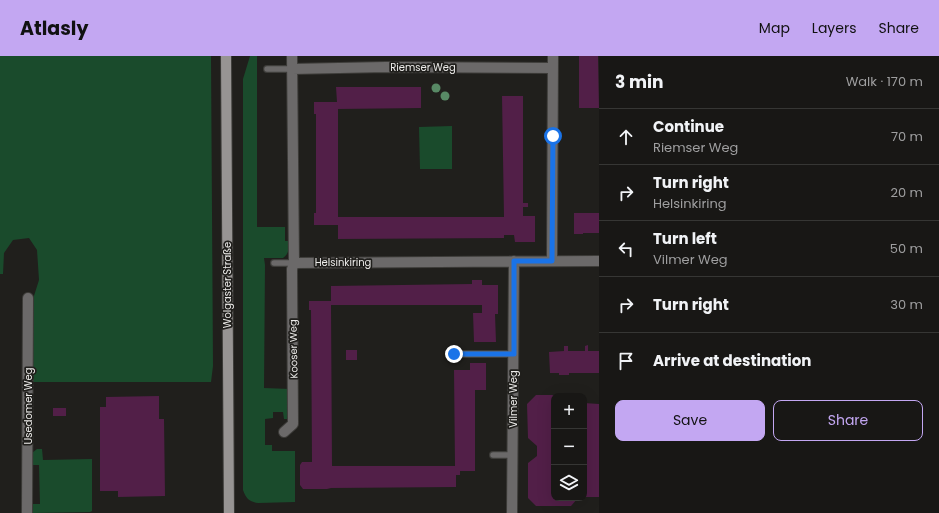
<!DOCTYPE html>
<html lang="en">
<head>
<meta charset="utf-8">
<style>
	body { margin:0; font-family:Poppins,sans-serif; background:#252422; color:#f1f3f6 }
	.controls { position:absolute; right:12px; bottom:12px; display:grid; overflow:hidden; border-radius:8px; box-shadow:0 4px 16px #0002 }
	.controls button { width:36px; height:36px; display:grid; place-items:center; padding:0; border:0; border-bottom:1px solid #363634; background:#181715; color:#f1f3f6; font:20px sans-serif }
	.stop { position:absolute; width:12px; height:12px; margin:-9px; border:3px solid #1a73e8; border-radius:50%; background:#fff }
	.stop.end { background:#1a73e8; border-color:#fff; box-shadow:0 1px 4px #0008 }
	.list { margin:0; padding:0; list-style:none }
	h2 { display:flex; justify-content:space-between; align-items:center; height:52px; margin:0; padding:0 16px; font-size:17px }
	h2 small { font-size:13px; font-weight:400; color:#9f9fa0 }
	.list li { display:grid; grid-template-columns:26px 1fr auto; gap:12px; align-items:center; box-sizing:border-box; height:56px; padding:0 16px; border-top:1px solid #363634 }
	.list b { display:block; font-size:15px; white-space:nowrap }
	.list p { margin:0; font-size:13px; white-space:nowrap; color:#9f9fa0 }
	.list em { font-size:13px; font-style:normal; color:#9f9fa0 }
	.actions { display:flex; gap:8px; padding:12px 16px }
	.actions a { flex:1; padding:9px 0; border:1px solid #c3a7f2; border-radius:8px; text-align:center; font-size:14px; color:#c3a7f2 }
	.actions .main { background:#c3a7f2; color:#111 }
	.icon { flex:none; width:22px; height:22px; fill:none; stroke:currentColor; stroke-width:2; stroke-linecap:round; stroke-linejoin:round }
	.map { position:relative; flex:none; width:599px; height:457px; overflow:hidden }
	header { display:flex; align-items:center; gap:24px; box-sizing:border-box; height:56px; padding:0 20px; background:#c3a7f2; color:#111 }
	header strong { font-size:19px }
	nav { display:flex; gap:22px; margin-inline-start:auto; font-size:14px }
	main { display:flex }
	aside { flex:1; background:#181715 }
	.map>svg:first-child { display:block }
</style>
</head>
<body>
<header>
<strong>Atlasly</strong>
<nav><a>Map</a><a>Layers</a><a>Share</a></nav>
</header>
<main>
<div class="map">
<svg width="599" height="457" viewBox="0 0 599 457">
	<rect width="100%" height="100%" fill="#201f1c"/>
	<path fill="#1a4b2c" d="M0,0h211l2,310 -2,16h-178v-83l6,-19 -2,-30 -8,-12 -16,2 -9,13 -1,21h-3z
		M250,0h7v171h28v14h5c-1,7 -1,13 -7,17h-19l1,7 -1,123 26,1 -1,28 -2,2h-3l-1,-7h-10v6l-8,1v26h7v6h23v51l-37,1c-8,-1 -12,-4 -15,-13v-411z
		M452,70v43h-32l-1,-42z
		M37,393h5l1,11 49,-1v52l-2,1 -57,1v-9h7l-1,-39h-7v-12z"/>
	<path fill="#521f48" d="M579,0h19l1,52h-20z
		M336,31h85v21l-83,1v108h166l-2,-121h21v107h5v4h-5v9h12v26h-20l-1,-7h-10v3l-166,1v-14h-24v-12h2v-99h-2v-12h23z
		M574,157h25v20h-16v1h-9z
		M472,224h10v5h16v29h-3l1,28h-22l-1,-29h9v-8h-151l1,161h123l-1,-96h16v-7h16v27h-11v81h-15v4h-4v12l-125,1 -4,1h-24l-3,-4v-20l2,-3h10l-1,-152h-2v-9h22v-15l141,-2z
		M588,289v6h11v22h-30v2h-10v-2h-9l-1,-21 15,-1v-5h4v5h17v-5z
		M346,294h11v10h-11z
		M536,339h18v103h24l-7,8h-35l-8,-8v-35l9,-7v-10l-9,-8 -1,-34z
		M159,340v23h5l1,77 -47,1v-6h-18v-84h6v-10z
		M584,347l15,1v93h-15z
		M53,352h13v8h-13z"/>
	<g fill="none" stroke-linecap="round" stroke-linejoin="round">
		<g stroke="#3d3c39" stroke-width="8">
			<path id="lane" d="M267,13h25
				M274,207h20
				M454,298h60
				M493,399h20"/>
		</g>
		<g stroke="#3d3c39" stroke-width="12">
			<path id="street" d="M292,13l94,-2 167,1
				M552,205l1,-205
				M294,207l305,-2
				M284,376l9,-8 -1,-155 2,-6 -2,-207
				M27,457l1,-215
				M512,457l2,-252"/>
		</g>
		<g stroke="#3d3c39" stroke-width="12">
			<path id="secondary" d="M226,0l3,457"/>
		</g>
		<use href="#lane" stroke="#6b6969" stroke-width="5.5"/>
		<use href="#street" stroke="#6b6969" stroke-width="10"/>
		<use href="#secondary" stroke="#979493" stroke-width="10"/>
	</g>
	<g fill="#588965">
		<circle cx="436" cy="32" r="4.5"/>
		<circle cx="445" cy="40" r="4.5"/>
	</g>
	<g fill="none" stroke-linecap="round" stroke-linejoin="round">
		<path stroke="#1a73e8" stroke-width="5" d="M454,298h60v-93h38l1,-125"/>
	</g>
	<g text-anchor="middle" stroke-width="3.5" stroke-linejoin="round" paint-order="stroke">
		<g font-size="10" fill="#ecebe9" stroke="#201f1c">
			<text x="423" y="15">Riemser Weg</text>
			<text x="343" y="210">Helsinkiring</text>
			<text transform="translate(227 229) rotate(-90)" y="4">Wolgaster Straße</text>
			<text transform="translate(293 293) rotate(-91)" y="4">Kooser Weg</text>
			<text transform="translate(513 343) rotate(-90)" y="4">Vilmer Weg</text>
			<text transform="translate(28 350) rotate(-90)" y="4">Usedomer Weg</text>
		</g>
	</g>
</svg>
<div class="controls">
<button>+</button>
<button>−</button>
<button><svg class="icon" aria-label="layers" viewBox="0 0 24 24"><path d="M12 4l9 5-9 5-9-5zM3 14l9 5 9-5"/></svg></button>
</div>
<div class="stop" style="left:553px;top:80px"></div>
<div class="stop end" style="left:454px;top:298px"></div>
</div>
<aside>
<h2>3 min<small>Walk · 170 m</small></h2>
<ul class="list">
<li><svg class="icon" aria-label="ahead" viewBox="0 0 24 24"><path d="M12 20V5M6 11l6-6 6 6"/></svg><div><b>Continue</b><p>Riemser Weg</p></div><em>70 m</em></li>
<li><svg class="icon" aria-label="right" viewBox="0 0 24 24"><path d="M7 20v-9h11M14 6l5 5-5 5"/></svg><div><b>Turn right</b><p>Helsinkiring</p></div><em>20 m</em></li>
<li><svg class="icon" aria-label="left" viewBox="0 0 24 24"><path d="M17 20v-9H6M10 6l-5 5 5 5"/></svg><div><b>Turn left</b><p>Vilmer Weg</p></div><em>50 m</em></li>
<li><svg class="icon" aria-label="right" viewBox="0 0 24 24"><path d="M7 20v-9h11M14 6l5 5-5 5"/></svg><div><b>Turn right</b></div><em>30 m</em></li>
<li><svg class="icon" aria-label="arrive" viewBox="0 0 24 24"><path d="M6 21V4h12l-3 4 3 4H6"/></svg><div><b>Arrive at destination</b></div></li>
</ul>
<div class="actions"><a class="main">Save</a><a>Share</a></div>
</aside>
</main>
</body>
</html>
